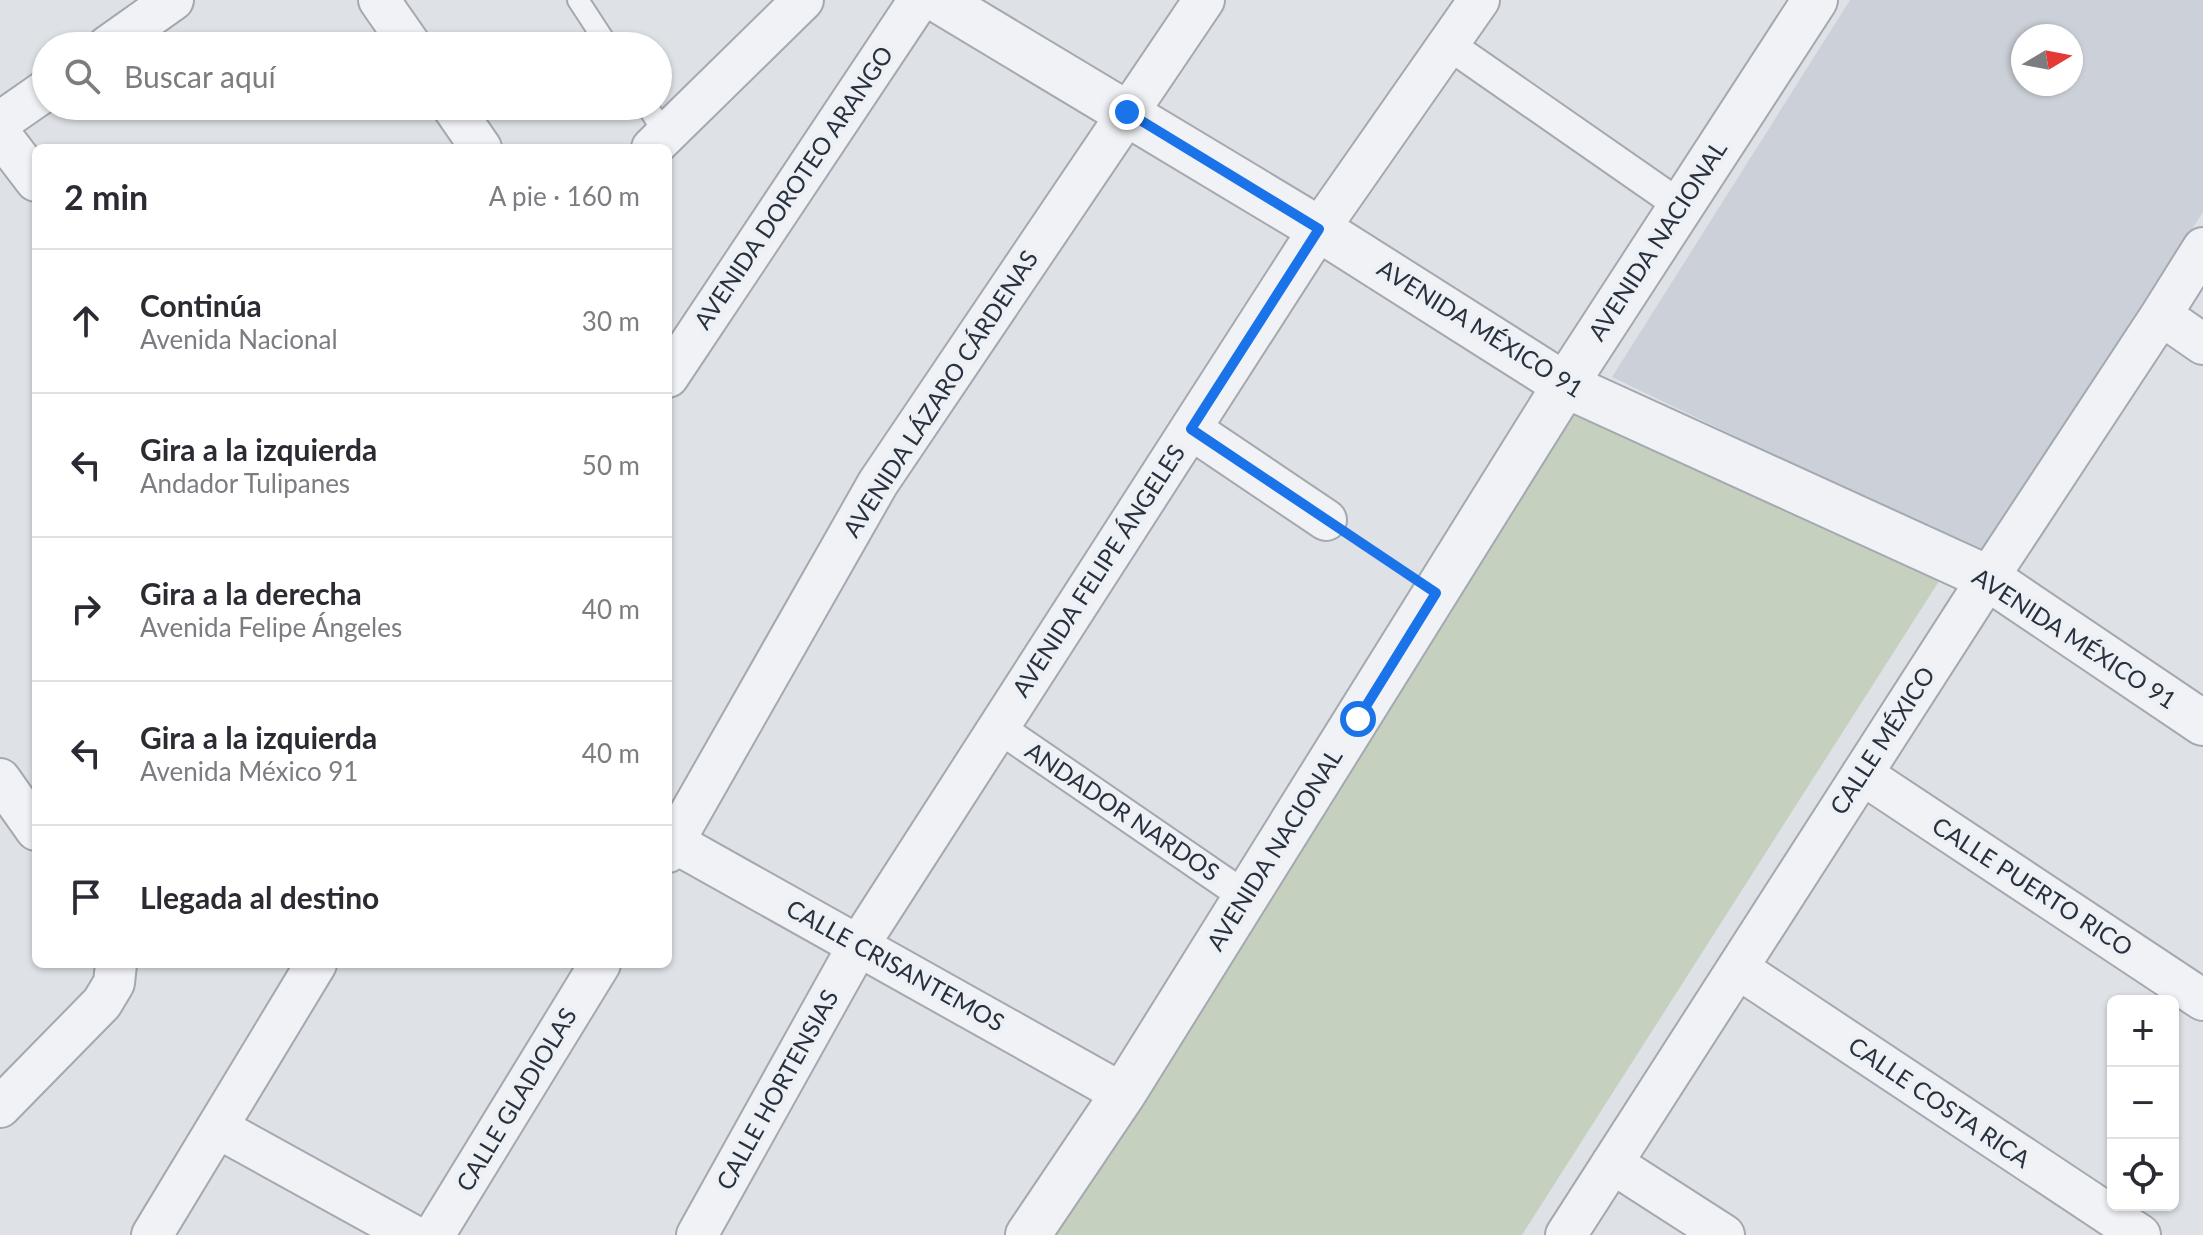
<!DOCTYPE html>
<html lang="es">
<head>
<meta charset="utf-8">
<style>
	body { margin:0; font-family:Lato,sans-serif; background:#f7f7f7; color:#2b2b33 }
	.controls { position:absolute; right:24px; bottom:24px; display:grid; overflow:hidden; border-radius:12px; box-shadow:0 2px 6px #0004 }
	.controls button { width:72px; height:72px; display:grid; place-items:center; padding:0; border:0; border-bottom:2px solid #e1e1e2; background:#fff; color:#2b2b33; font:40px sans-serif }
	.compass { position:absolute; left:2011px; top:24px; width:72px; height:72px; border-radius:50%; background:#fff; box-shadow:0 2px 6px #0004; rotate:80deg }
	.stop { position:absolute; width:24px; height:24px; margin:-18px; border:6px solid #1a73e8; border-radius:50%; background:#fff }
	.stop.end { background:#1a73e8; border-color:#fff; box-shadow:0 2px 8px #0008 }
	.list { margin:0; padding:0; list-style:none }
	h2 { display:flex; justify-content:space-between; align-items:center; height:104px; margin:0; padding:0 32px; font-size:34px }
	h2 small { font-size:26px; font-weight:400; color:#7c7c81 }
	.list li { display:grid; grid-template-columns:52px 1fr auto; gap:24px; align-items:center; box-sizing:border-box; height:144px; padding:0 32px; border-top:2px solid #e1e1e2 }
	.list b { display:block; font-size:30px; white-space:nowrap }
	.list p { margin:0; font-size:26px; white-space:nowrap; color:#7c7c81 }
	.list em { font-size:26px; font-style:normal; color:#7c7c81 }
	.icon { flex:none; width:44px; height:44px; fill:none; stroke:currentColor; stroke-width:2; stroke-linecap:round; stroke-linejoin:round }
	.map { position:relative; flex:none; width:2203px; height:1235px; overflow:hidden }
	.search { position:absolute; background:#fff; box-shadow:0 2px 6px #0004; left:32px; top:32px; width:640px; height:88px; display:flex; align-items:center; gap:20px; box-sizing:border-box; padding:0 28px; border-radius:44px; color:#7c7c81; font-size:30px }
	.panel { position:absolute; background:#fff; box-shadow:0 2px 6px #0004; left:32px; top:144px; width:640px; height:824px; border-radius:12px }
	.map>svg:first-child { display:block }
</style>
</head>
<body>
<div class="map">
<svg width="2203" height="1235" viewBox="0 0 2203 1235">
	<rect width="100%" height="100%" fill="#dee2e7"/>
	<path fill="#ccd1d9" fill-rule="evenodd" d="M1850,0h353v212l-221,343 -370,-178zM2023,36h48v48h-48z"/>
	<path fill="#c5d0bf" d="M1573,404l368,174 -419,657h-475z"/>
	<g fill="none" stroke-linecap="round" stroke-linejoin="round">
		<g stroke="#a4a9b1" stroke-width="24">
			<path id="service" d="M578,0l30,46
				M647,106l18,28"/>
		</g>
		<g stroke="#a4a9b1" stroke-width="34">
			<path id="pedestrian" d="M1448,44l233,162
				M998,727l248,170"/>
		</g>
		<g stroke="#a4a9b1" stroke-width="44">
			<path id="minor" d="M379,0l32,46
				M108,46l65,-46
				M452,106l29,42
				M0,122l46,-32
				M0,134l36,47
				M652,148l151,-148
				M2161,315l42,29
				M668,377l251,-377
				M1191,429l135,91
				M1862,774l341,226
				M0,779l36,51
				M668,839l455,255
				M668,852l210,-369 326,-483
				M1739,969l401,266
				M0,1107l102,-104 12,-20 2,-19
				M218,1128l194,107
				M1612,1163l112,72
				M152,1235l164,-271
				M434,1235l166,-271
				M697,1235l161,-289 461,-717 160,-229
				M1566,1235l422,-657 173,-263 42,-67"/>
		</g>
		<g stroke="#a4a9b1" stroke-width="48">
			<path id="tertiary" d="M938,0l381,229 246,156 423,193 215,145
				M1028,1235l95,-141 442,-709 250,-385"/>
		</g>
		<path stroke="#bcc0c5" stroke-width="5" stroke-dasharray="6 6" stroke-linecap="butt" d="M1357,540l48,33"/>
		<use href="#service" stroke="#f0f2f5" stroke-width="20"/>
		<use href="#pedestrian" stroke="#f0f2f5" stroke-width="30"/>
		<use href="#minor" stroke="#f0f2f5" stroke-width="40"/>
		<use href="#tertiary" stroke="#f0f2f5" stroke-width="44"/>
	</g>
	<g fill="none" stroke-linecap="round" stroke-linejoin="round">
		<path stroke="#1a73e8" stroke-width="10" d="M1127,112l192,117 -128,200 245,164 -78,126"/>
	</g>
	<g text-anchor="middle" stroke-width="8" stroke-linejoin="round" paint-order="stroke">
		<g font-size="24" fill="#28313d" stroke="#edf1f5">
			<text transform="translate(794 188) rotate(-56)" y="8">AVENIDA DOROTEO ARANGO</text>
			<text transform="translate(1658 241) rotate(-57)" y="8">AVENIDA NACIONAL</text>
			<text transform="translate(1480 329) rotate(32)" y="8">AVENIDA MÉXICO 91</text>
			<text transform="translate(941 394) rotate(-57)" y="8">AVENIDA LÁZARO CÁRDENAS</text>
			<text transform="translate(1099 571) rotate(-57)" y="8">AVENIDA FELIPE ÁNGELES</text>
			<text transform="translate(2074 639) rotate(33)" y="8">AVENIDA MÉXICO 91</text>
			<text transform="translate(1883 741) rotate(-57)" y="8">CALLE MÉXICO</text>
			<text transform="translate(1122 812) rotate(34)" y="8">ANDADOR NARDOS</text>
			<text transform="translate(1275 850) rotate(-58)" y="8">AVENIDA NACIONAL</text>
			<text transform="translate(2032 887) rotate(33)" y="8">CALLE PUERTO RICO</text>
			<text transform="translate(895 966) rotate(29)" y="8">CALLE CRISANTEMOS</text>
			<text transform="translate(778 1090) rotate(-61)" y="8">CALLE HORTENSIAS</text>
			<text transform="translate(517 1100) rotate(-59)" y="8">CALLE GLADIOLAS</text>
			<text transform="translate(1939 1103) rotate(34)" y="8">CALLE COSTA RICA</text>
		</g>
	</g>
</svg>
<div class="controls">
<button>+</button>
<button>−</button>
<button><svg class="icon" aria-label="locate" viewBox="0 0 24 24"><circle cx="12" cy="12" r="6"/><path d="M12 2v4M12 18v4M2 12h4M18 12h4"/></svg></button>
</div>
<svg class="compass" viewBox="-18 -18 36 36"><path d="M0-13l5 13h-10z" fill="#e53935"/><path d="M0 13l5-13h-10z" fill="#7c7c81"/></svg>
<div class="stop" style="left:1358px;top:719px"></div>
<div class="stop end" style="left:1127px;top:112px"></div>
<div class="search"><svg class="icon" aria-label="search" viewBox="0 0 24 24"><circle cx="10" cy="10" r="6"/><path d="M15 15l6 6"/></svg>Buscar aquí</div>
<section class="panel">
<h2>2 min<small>A pie · 160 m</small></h2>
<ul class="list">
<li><svg class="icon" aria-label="ahead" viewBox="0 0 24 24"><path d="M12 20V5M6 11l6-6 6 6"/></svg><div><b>Continúa</b><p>Avenida Nacional</p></div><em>30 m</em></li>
<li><svg class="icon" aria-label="left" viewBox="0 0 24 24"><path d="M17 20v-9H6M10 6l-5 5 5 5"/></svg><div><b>Gira a la izquierda</b><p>Andador Tulipanes</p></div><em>50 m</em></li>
<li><svg class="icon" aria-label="right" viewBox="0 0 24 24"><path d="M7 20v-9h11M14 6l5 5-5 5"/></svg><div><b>Gira a la derecha</b><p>Avenida Felipe Ángeles</p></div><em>40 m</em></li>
<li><svg class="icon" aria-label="left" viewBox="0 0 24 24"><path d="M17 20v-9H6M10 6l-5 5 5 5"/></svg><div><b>Gira a la izquierda</b><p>Avenida México 91</p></div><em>40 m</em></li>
<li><svg class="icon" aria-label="arrive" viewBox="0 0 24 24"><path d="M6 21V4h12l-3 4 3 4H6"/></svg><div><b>Llegada al destino</b></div></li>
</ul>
</section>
</div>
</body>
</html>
